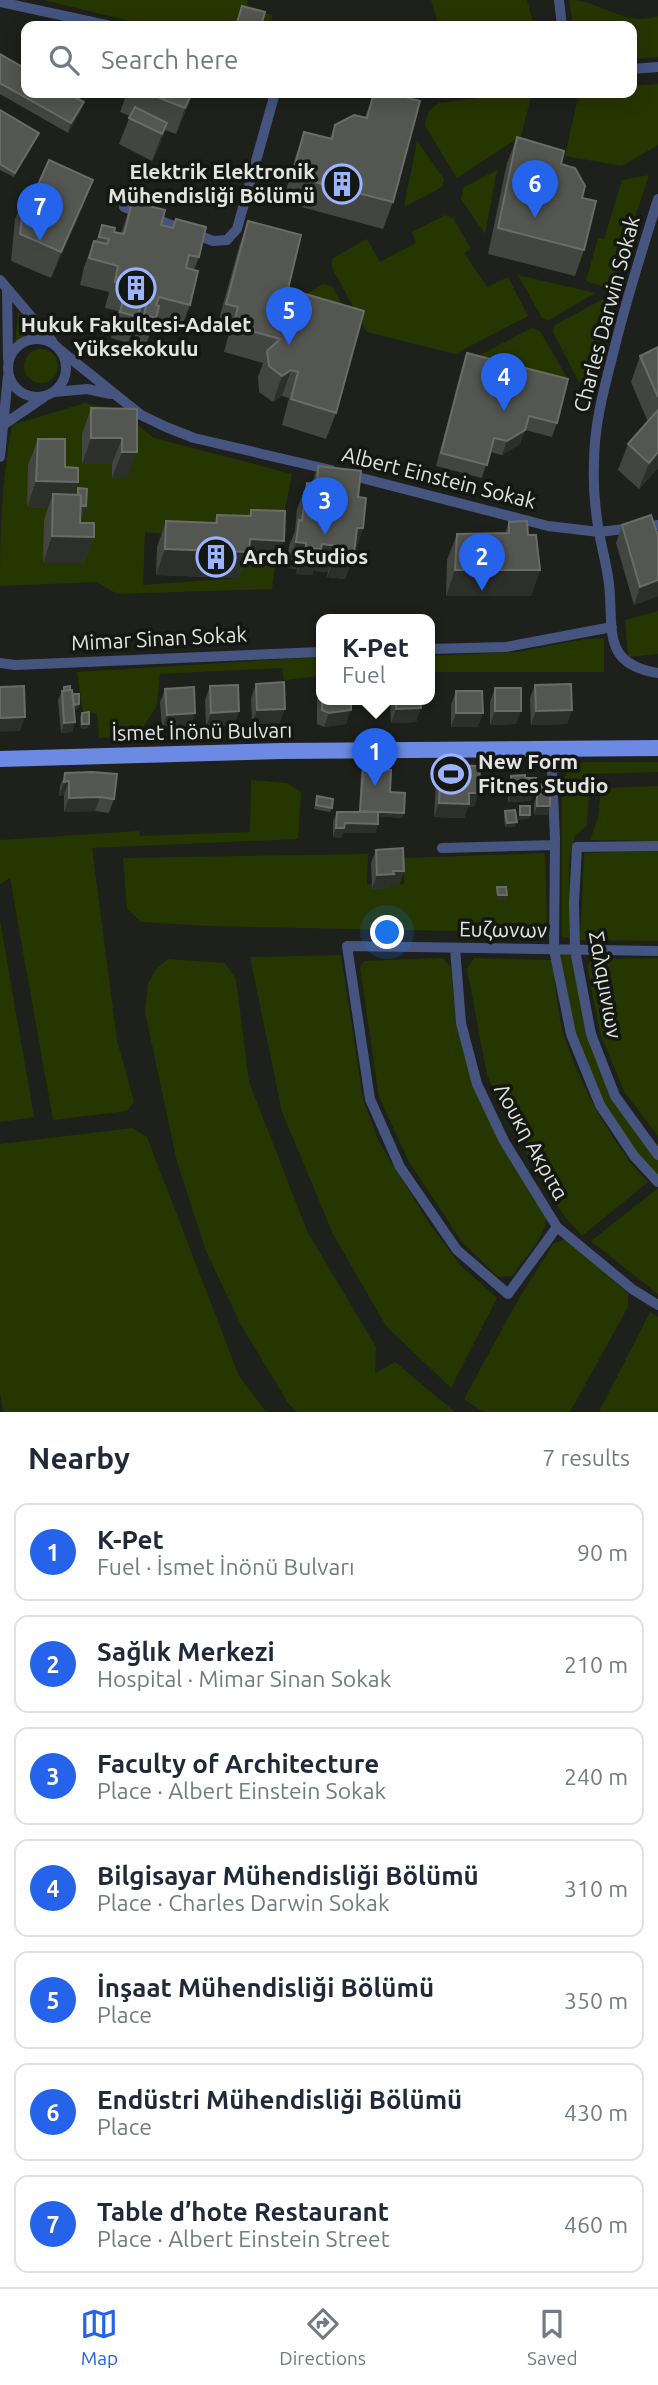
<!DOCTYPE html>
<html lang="en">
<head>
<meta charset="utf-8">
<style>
	body { margin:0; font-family:Ubuntu,sans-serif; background:#f6f6f7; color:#1f2937 }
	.you { position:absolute; left:388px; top:933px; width:24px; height:24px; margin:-18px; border:5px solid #fff; border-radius:50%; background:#1a73e8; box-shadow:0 0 0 10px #1a73e833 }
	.badge { display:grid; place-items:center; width:46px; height:46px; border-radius:50%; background:#2563eb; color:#fff; font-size:23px; font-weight:700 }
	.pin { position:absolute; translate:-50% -58px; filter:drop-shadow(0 2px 4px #0008) }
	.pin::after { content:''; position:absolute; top:37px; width:24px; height:21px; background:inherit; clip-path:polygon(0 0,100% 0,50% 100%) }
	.popup { position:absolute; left:316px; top:614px; width:119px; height:91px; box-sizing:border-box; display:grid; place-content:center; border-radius:14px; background:#fff; filter:drop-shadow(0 2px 5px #0005); font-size:23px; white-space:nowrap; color:#747a83 }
	.popup b { font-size:26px; color:#1f2937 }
	.popup::after { content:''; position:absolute; left:50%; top:100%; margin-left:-14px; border:14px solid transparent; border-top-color:#fff }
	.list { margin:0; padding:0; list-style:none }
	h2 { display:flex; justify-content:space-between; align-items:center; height:91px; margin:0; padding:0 28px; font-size:30px }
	h2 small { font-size:23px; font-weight:400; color:#747a83 }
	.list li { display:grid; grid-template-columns:46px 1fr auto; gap:21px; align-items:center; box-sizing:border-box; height:98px; margin:0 14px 14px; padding:0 14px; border:2px solid #e0e1e3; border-radius:14px }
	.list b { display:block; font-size:26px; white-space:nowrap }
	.list p { margin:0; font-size:23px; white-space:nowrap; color:#747a83 }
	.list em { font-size:23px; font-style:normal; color:#747a83 }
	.icon { flex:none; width:38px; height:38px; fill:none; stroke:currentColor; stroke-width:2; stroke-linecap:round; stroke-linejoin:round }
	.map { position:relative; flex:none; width:658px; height:1412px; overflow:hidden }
	.search { position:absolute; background:#fff; box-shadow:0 4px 18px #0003; left:21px; right:21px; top:21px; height:77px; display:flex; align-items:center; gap:18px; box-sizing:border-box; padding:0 24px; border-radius:14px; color:#747a83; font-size:26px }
	.sheet { height:875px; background:#fff }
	nav { display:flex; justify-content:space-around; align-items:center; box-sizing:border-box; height:98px; border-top:2px solid #e0e1e3; background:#fff; font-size:19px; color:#747a83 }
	nav a { display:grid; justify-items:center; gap:4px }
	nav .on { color:#2563eb }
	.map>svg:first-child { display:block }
</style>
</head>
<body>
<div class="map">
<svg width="658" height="1412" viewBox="0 0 658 1412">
	<rect width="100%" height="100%" fill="#1e201b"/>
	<path fill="#263601" d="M44,0h204l-2,9 27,6 -3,11h-120z
		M431,0h96l7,26h-95z
		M569,0c32,0 56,28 89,16v41l-26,2v-33h-59z
		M658,84v61l-36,21 -57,-10 14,-63h53v-7z
		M515,93h17l-11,43 -64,42 -32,-52c1,-11 4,-17 14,-23z
		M417,141l27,38 -2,8 -38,20z
		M497,170l-12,64 -24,-35 3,-12z
		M649,175l-38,114 -25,-8 12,-43 6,1 18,-59z
		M445,215l8,3 18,31 -7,4 23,34 21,-10 20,39 -73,38 -88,-22 -36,-66 2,-8 34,-19 13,23 36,-19 -4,-11z
		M518,275l77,18 -46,27 -7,-2z
		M323,284l9,2 23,41 -61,-26z
		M603,299l8,1 -24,84 -8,-2 -26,-50 2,-7z
		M18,312l24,22 -14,1 -13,10z
		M532,328l8,3 29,50 -95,-23z
		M24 366a17 17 0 1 1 34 0a17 17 0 1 1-34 0Z
		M85,403l35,8 34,27 138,36 -13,64 -87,-1 -47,-5 -2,53 96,-7 1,-12 35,1 -3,22 -155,5 -20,-12 -97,4c0,-55 2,-108 12,-161z
		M658,611v43l-30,3 -3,-37z
		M604,638v34h-175v-16l89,-4 67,-13z
		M321,657v19l-37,4 -2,-12 -122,6 -3,32 -21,31 -37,1 -2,-25 -14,-1 -6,-40z
		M584,762h74v10l-68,2 -3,52 -12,10 -6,23v79l-7,-1v-154l8,-16z
		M251,780l36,3 14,9 -3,47 -206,9 25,192 17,62 -7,9 -74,9 -43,-242 -10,6v-44l139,-9 1,5 110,-4z
		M658,786v55l-68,-1 8,-22 3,-30z
		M658,851v90l-78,-1 4,-87z
		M545,853l2,70 -3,6 -41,3 -293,-6 -69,-4 -14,-13 -4,-51 245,-4 -1,30h37v-26z
		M0,920l34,197 -34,5z
		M554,950h21l16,84 24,62 43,59v27l-58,-77 -29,-71z
		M341,955l22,144 16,43 50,81 32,43 36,32 -46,90 -65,-62 -53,-92 -51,-122 -32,-155z
		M443,958l8,10 5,55 19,67 71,127c2,17 -24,45 -34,59l-14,1 -36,-35 -53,-80 -30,-65 -19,-130 4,-6z
		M474,958l78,2c4,25 5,55 13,79 18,51 46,104 83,143l-66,54 -18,-20 -51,-85 -26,-56 -20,-106z
		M658,958v178l-33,-43 -25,-60 -13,-67 5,-7z
		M168,959l57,4 11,16 13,103 58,149 69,116 -1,26 20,-11 60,50h-158l-9,-9 -47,-78 -35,-74 -29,-89 -32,-150 3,-28 7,-14z
		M133,1128l14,9 92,239 27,36h-263l-3,-20v-248z
		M658,1188v106l-67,-53z
		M565,1239l63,54v14l-58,105h-87l-19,-13 50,-92 39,-63z
		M650,1312l8,5v95h-59z"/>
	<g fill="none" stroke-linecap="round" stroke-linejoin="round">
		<path stroke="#465580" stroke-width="10" d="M559,0l3,26
			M0,2l111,24
			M632,69l26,-2
			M658,199c-15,48 -30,95 -42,143 -10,40 -22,79 -22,121 -1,22 1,46 5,69 3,17 8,34 10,52 5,45 -8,80 49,89
			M124,207l89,34 14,-1 10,-11 38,-136
			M0,280l52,61
			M7,289l1,70
			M8 368a29 29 0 1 1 58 0a29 29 0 1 1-58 0Z
			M60,350l81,65 25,12 28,11 137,32
			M54,392l33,-3 24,5
			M3,425l41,-28
			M0,457l8,-81
			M346,474l202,52 51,6 59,-7
			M429,649l77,-2 106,-20
			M0,663l15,2 306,-13
			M551,749l4,90 -1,111 17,84 29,71 34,51 24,26
			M658,846l-81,1 -3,55 1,48 16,84 24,62 43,59
			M442,848l113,-3
			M455,948l6,75 16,61 27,57 53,86 75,62 26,16
			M557,1227l-49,67 -51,-44 -57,-83 -30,-68 -23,-153 311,5"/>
		<path stroke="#6c89e3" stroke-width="16" d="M0,759l282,-8 376,-3"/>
	</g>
	<path fill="#434540" d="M0,54l84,48 -4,10 -12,21 -68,-39z
		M127,93h66l-17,41 -11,-4 -7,19 -6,12 -33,-17 11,-28 -10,-4z
		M374,93l19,109 -10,27 -100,-27 12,-44 9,-26 26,6 5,-13 30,-8z
		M0,110l37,27 -23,40 -14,-7z
		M517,137l44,27 21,34 2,52 -9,26 -87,-22 19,-91z
		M25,193l8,3 50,10 -32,72 -40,-17 4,-42z
		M132,202l29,23 12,3 3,-9 23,38 -5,13 -4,35 -10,26 -26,-7 -8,20 -12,-3 2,-9 -3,-1 -5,12 -17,-5 7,-27 -13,-3 4,-16 -29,-7 4,-18 10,-26h2l6,-16 12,7 7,1z
		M248,221l40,68 48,124 -10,26 -44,-14 7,-27 -7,-2 -9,6 -14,-10 -1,-15 5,-14 -39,-11 5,-19 -13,-3 23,-83z
		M658,347v121l-19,21 -21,-19 10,-26 20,-22 -17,-40 9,-26z
		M467,353l90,70 -5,14 -27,-7 -5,14 -18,11 -12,-3 -8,26 -46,-12 26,-99z
		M91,408l46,1 -10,69h-15v-14h-30v-30z
		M38,439l36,55h2l2,-6 8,18 -3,9h-2l-1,8 14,14 -10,26h-41l1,-43 4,-12 -21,-1 1,-42z
		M318,466l40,31 5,31 -18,51 -18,-2 1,-5 -15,-1 -1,4 -16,-1 1,-5 -10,-1 2,-22 6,-15 2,-22 10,-26h5z
		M251,510l24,57 -31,-1 -5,12 -83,-3 1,-28 9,-26 48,2 3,-8 31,1z
		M509,522l19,13 12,35 -9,26h-85l1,-36 10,-26 48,-1z
		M622,525l36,11v60l-24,9 -18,-62z
		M256,684l24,39 -28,1 -1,-26z
		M535,685l37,25 -5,14 -36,1 -1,-27z
		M210,686l29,25 -5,14 -28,2 -1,-27z
		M64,687l6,3 3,5 6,9 -1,5h-4l1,13 -3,10 -11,1 -3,-33z
		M321,688v12h30l-5,24 -22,3 -7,-3v-25z
		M495,688l21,36 -26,1v-23z
		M165,689l25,38 -28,2 -2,-27z
		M456,691l22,36h-27v-22z
		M390,700h30l-4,22 -25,1z
		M82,713l6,15 -7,1 -1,-12z
		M441,765l33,42h-6l-4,11 -30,-1 2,-38z
		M363,769l27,23 14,21 -2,5 -24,-2v8l-3,9h-32l-2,5 -8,-1v-16l4,-9h22l2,-39z
		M65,773l49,26 -5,14 -14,-2 -31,1v-17l-5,1 1,-10z
		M511,776l14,2 8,18 -2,1 -1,4 -22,1v-17z
		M542,784l5,9 3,13 -3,9h-13v-12z
		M317,796l15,12 -2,4 -16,-3z
		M505,811l10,16h-10l-1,-11z
		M376,850l28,21 -5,14h-9l-1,3 -17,1 -1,-26z"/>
	<path fill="#2d2f2a" d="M192,93h1l-17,41 9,-26z
		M84,102l-4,10 -12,21 3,-10z
		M167,123l-9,26 -6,12 10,-27z
		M39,133l-2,4 -23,40 1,-4z
		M93,180l-10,26 -32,72 10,-26z
		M291,370l-9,26 -9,6 9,-26z
		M525,430l-5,14 -18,11 5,-14z
		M91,438h31l-10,26h-30z
		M122,452h15l-10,26h-15z
		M658,452v16l-19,21 10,-26z
		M36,481l42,1 -10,26 -15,-14 -5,14 -21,-1z
		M77,505l9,1 -3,9 -9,-1z
		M357,528h6l-18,51 -18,-2 10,-26z
		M52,536l42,1 -10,26h-41z
		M250,539l34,2 -9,26 -31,-1 -5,12 -83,-3 9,-26z
		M296,542l10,1 -9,26 -10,-1z
		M322,544l15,2 -9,26 -15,-1 -1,4 -16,-1 10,-26z
		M455,570h85l-9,26h-85z
		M658,580v16l-24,9 6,-18z
		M79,704l-1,5h-6l2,-4z
		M421,708l-5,14 -25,1 5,-14z
		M285,709l-5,14 -28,1 5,-14z
		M351,710l-5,14 -22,3 5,-14z
		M572,710l-5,14 -36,1 5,-14z
		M239,711l-5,14 -28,2 5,-14z
		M495,711h26l-5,13 -26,1z
		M195,713l-5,14 -28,2 5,-14z
		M456,713h27l-5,14h-27z
		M25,717l-5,14 -20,1v-14z
		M75,722l-3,10 -11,1 3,-10z
		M82,724h7l-1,4 -7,1z
		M69,781l-5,14 -5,1 5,-14z
		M533,787h3l-6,14 -22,1 4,-10z
		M469,793h10l-5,14h-6l-4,11 -30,-1 5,-14z
		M100,797l-5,14 -31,1 5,-14z
		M537,806h13l-3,9h-13z
		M360,811l44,2 -2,5 -43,-3z
		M520,815h10l-2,4 -10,1z
		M517,822l-2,5h-10l2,-4z
		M345,823l33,1 -3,9h-32l-2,5 -8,-1 3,-9z
		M393,871h11l-5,14h-9l-1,3 -17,1 5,-14z
		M498,895h9l-2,5h-9z"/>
	<path fill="#545651" stroke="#6a6c68" stroke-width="2" d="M242,6l23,6 -4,14h-25z
		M0,54l26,15v24h41l17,9 -13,21 -71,-40z
		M147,93h45l-7,15z
		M374,93h13l33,8 -27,101 -101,-26 12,-44 28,7 3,-14 19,-10 13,3z
		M135,107l32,16 -5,11 -33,-16z
		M0,110l39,23 -24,40 -15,-9z
		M517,137l47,14 -3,13 14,4 10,18 -3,12 14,3 -12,49 -86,-22z
		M49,160l44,20 -32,72 -41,-18 5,-41 8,3z
		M132,202l33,8 -4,15 12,3 3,-9 30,8 -7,30 -10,-2 -3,13 12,3 -8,34 -31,-8 -3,8 3,1 -3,12 -12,-3 2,-9 -5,-2 -3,13 -18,-5 7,-27 -12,-3 3,-16 -29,-8 5,-17 13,3 2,-5 -10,-2 3,-12 13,3 -1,4 10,2z
		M248,221l53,14 -13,54 76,22 -28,102 -45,-14 7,-27 -7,-2 -9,6 -13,-10 -2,-15 13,-12 -47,-13 5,-19 -12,-3z
		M658,347v50l-18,-41z
		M467,353l101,26 -11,44 -28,-7 -4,14 -18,11 -13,-3 -7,27 -46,-12z
		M91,408l46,1v43h-15v-14h-31z
		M658,410v42l-9,11 -21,-19z
		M38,439h27v28l13,1v14l-42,-1z
		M318,466l43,5 -3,26 8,1 -3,30h-6l-3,25 -17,-2v-5l-15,-2 -1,5 -15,-1v-5l-10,-1 3,-22 3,1 5,-38 10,1z
		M78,488l9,1 -1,17 -5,-1v-10l-3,-1z
		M53,494l28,1 -1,28h14v14l-42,-1z
		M251,510l34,1 -1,30 -34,-2 -1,13 -84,-3 1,-28 51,2v-8l34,1z
		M651,515l7,21v44l-18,7 -18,-62z
		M527,521l1,14h8l4,35h-85l2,-36 52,-1v-11z
		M284,682l1,27 -28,1 -1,-26z
		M571,684l1,26 -36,1 -1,-26z
		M238,685l1,26 -28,2 -1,-27z
		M24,686l1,31 -25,1v-31z
		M70,686v4h-6v-3z
		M194,687l1,26 -28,2 -2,-26z
		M495,688h26v23h-26z
		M72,690l3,32 -11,1 -2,-32z
		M456,691h26l1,22h-27z
		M73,694h6v10l-5,1z
		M322,700h29v10l-22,3 -7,-3z
		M396,700h24l1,8 -25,1z
		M89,712v12h-7v-11z
		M441,765l39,1 -1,27h-10v11l-30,-1z
		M363,769l28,1 -1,22 15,1 -1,20 -44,-2z
		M92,772l25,2 -3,25 -14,-2 -31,1v-17l-5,1 1,-9z
		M525,775v3h11v9h-3v5h-21l-1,-16z
		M542,784h5v9h3v13h-13v-12h5z
		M317,796l16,3 -1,9 -16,-3z
		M520,806h10v9h-10z
		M515,810l2,12 -10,1 -2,-12z
		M337,812h41v12l-33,-1 -1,5h-8z
		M403,848l1,23h-11l1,3 -17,1 -1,-25z
		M497,887h9l1,8h-9z"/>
	<defs>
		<g id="building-ring" transform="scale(2.0125)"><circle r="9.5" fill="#151712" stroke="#9bb4fd" stroke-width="1.5"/><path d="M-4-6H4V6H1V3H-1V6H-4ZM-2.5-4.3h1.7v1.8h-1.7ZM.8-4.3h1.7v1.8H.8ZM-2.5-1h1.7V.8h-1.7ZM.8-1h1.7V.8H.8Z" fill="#9bb4fd"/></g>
		<g id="stadium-ring" transform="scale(2.0125)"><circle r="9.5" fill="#151712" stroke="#9bb4fd" stroke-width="1.5"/><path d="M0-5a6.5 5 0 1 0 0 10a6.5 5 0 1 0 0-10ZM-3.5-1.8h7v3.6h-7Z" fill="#9bb4fd"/></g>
	</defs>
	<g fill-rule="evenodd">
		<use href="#building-ring" x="342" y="184"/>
		<use href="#building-ring" x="136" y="288"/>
		<use href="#building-ring" x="216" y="557"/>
		<use href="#stadium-ring" x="451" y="774"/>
	</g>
	<g text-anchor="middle" stroke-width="7" stroke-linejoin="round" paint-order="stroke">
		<g font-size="21" font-weight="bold" fill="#e2e4e0" stroke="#151712" text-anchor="start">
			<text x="315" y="179" text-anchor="end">Elektrik Elektronik<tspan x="315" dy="24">Mühendisliği Bölümü</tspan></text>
			<text x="136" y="332" text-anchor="middle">Hukuk Fakultesi-Adalet<tspan x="136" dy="24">Yüksekokulu</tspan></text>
			<text x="243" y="564">Arch Studios</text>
			<text x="478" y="769">New Form<tspan x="478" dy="24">Fitnes Studio</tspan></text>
		</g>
		<g font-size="21" fill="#e2e4e0" stroke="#151712">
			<text transform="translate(607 314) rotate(-75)" y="7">Charles Darwin Sokak</text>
			<text transform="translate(439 478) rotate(14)" y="7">Albert Einstein Sokak</text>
			<text transform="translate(159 639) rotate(-3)" y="7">Mimar Sinan Sokak</text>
			<text transform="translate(202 732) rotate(-1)" y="7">İsmet İnönü Bulvarı</text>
			<text transform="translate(503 930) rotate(1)" y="7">Ευζωνων</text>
			<text transform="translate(605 985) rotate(80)" y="7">Σαλαμινιων</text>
			<text transform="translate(531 1142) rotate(61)" y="7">Λουκη Ακριτα</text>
		</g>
	</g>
</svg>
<div class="you"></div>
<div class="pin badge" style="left:375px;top:786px">1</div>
<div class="popup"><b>K-Pet</b>Fuel</div>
<div class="pin badge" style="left:482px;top:591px">2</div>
<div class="pin badge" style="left:325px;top:535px">3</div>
<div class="pin badge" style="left:504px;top:411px">4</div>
<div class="pin badge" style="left:289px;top:345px">5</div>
<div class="pin badge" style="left:535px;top:218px">6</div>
<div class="pin badge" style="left:40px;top:241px">7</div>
<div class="search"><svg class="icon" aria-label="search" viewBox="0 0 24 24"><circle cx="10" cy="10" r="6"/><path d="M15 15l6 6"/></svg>Search here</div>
</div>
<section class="sheet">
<h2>Nearby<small>7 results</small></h2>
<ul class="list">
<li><span class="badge">1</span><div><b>K-Pet</b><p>Fuel · İsmet İnönü Bulvarı</p></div><em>90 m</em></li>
<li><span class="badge">2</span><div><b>Sağlık Merkezi</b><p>Hospital · Mimar Sinan Sokak</p></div><em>210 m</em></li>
<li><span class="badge">3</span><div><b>Faculty of Architecture</b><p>Place · Albert Einstein Sokak</p></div><em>240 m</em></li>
<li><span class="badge">4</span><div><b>Bilgisayar Mühendisliği Bölümü</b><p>Place · Charles Darwin Sokak</p></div><em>310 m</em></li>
<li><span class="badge">5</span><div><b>İnşaat Mühendisliği Bölümü</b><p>Place</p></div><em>350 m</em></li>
<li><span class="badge">6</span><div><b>Endüstri Mühendisliği Bölümü</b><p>Place</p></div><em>430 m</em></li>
<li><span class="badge">7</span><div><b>Table d’hote Restaurant</b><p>Place · Albert Einstein Street</p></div><em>460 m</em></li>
</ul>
</section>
<nav>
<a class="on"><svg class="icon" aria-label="map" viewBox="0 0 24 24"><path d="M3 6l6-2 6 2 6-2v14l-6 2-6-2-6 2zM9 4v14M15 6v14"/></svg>Map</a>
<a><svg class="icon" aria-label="directions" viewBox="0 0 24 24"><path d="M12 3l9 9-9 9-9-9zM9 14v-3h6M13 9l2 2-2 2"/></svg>Directions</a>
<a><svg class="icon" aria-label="saved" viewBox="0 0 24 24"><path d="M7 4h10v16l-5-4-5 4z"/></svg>Saved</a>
</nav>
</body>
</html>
